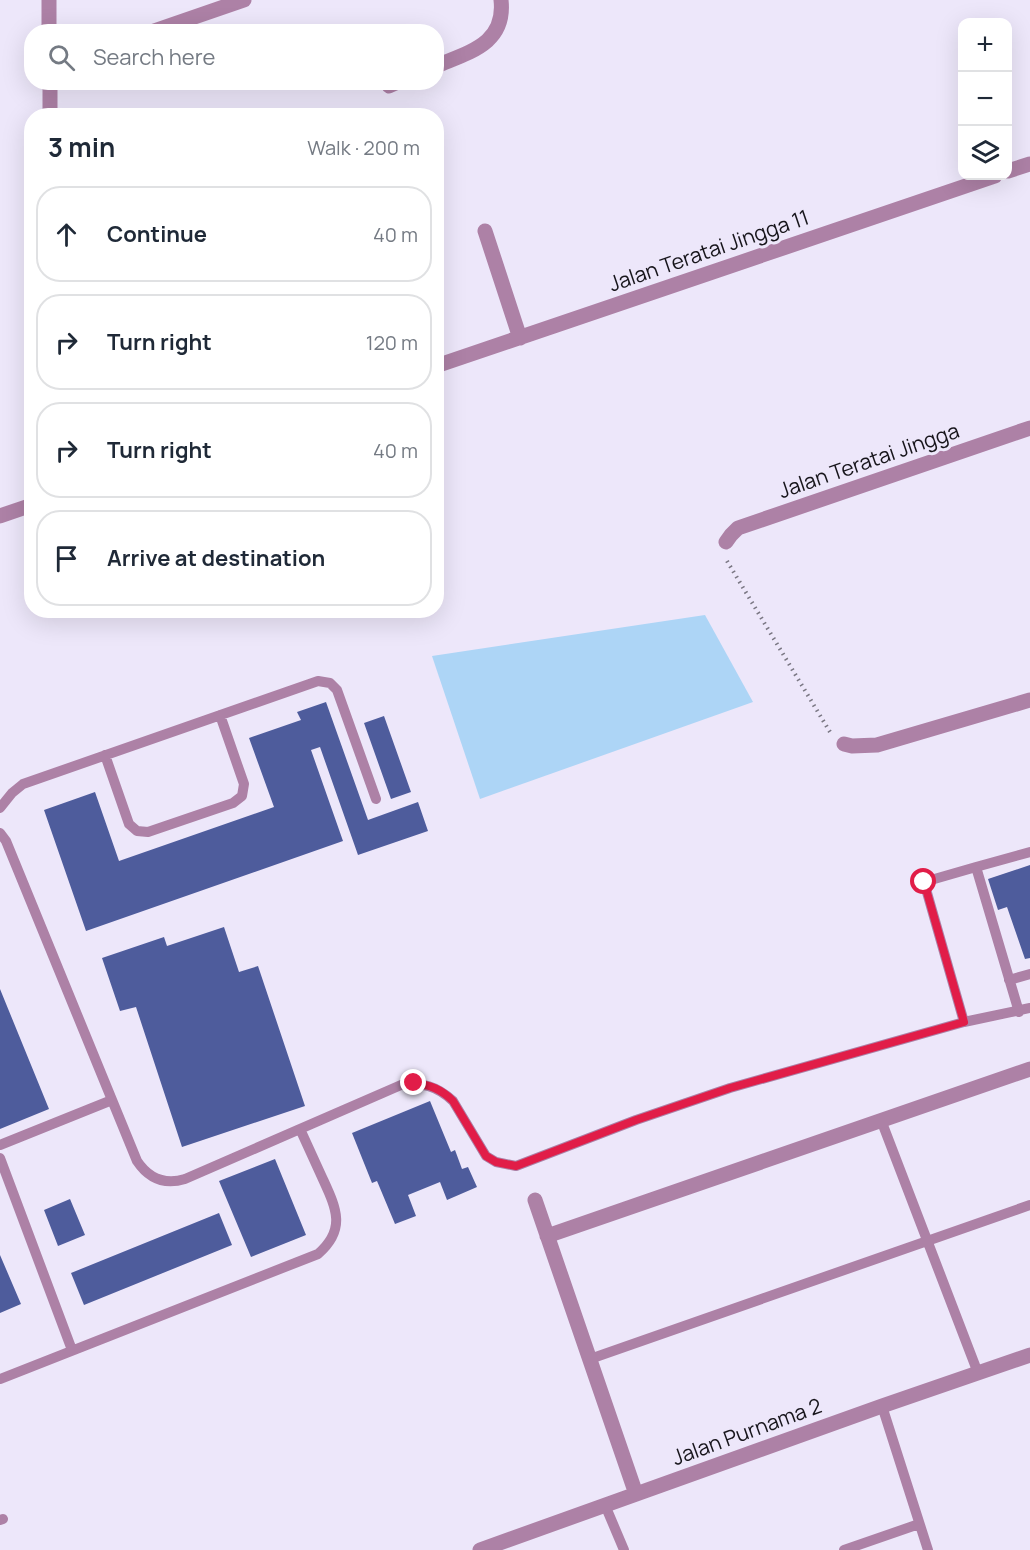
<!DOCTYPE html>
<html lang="en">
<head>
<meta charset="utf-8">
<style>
	body { margin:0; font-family:Manrope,sans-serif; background:#f2f2f3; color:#1f2937 }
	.controls { position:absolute; right:18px; top:18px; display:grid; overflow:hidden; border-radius:12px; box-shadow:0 6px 24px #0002 }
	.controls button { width:54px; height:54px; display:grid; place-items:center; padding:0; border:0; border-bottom:2px solid #e0e1e3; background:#fff; color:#1f2937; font:30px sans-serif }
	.stop { position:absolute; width:18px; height:18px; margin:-14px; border:4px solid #e11d48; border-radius:50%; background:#fff }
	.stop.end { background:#e11d48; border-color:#fff; box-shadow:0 2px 6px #0008 }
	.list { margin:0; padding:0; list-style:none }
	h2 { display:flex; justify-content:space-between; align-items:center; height:78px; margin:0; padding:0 24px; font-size:26px }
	h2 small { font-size:20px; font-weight:400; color:#747a83 }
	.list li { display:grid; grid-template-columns:39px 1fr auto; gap:18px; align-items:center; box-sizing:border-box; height:96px; margin:0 12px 12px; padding:0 12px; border:2px solid #e0e1e3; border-radius:24px }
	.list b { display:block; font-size:22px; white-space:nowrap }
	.list em { font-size:20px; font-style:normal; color:#747a83 }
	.icon { flex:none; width:33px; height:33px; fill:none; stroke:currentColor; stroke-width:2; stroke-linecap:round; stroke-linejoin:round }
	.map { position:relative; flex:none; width:1030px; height:1550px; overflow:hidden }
	.search { position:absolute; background:#fff; box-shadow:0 6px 24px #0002; left:24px; top:24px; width:420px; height:66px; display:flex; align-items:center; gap:15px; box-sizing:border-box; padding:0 21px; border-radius:24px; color:#747a83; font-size:22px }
	.panel { position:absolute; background:#fff; box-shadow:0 6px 24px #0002; left:24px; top:108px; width:420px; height:510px; border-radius:24px }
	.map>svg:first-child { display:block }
</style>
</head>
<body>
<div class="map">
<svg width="1030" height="1550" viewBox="0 0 1030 1550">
	<rect width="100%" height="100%" fill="#ede7fa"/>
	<path fill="#add5f6" d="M705,615l48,87 -273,97 -48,-143z"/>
	<path fill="#4e5c9c" d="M326,702l42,118 50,-18 10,29 -70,24 -38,-108 -9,3 32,91 -257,90 -42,-121 51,-18 24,69 155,-54 -25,-69 52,-18 -4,-8z
		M384,716l27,76 -20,7 -27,-76z
		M1030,865v93l-5,1 -18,-52 -9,3 -10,-31z
		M224,927l15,45 19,-6 47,140 -123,41 -46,-140 -16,4 -18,-53 62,-21 3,9z
		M0,989l49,120 -49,20z
		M430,1101l21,51 4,-2 7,19 6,-2 9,20 -30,13 -7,-18 -32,13 8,21 -21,8 -18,-43 -5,2 -20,-50z
		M275,1159l31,76 -55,22 -32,-76z
		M70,1199l15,36 -27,11 -14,-36z
		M219,1213l13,32 -148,60 -13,-32z
		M0,1255l21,49 -21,9z"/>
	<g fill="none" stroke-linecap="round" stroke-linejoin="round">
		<path stroke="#7a7783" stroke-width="4" stroke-dasharray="1.5 4.5" stroke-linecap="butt" d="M727,561l103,171"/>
		<path stroke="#ad81a6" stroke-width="10" d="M105,755l24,69 8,7 11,1 85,-29 9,-7 2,-12 -24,-69
			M0,808l12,-15 11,-9 295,-103 12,2 7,7 39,109
			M0,833l6,8 131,320c12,18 28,24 48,18l216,-94c21,-3 36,1 52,16l33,55 10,6 20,4 120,-46 94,-32 234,-66 66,-14
			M976,867l54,-15
			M1009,980l21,-6
			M964,1022l-40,-140 52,-15 43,145
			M881,1120l97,253
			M0,1145l112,-45
			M0,1158l72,192
			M590,1359l440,-154
			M0,1379l318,-125c30,-26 17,-48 3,-79 -7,-15 -14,-31 -21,-46
			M882,1406l46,144
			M605,1505l19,45
			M0,1520l3,-1
			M844,1550l75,-26"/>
		<path stroke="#ad81a6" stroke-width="15" d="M49,0v32
			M151,32l93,-32
			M436,66c33,-14 70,-22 65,-66
			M50,82v34
			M389,86l9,-4
			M1008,171l22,-7
			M485,231l35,107
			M436,366l559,-190
			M0,516l32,-11
			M726,542l5,-7 7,-7 292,-100
			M844,744l8,2 25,-1 153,-45
			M535,1200l101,294
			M547,1236l483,-167
			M480,1550l402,-144 148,-51"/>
	</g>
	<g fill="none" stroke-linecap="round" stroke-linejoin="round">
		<path stroke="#e11d48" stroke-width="8" d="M414,1083c16,2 27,6 39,18l33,55 10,6 20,4 120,-46 94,-32 234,-66 -40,-140"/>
	</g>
	<g text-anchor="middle" stroke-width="6" stroke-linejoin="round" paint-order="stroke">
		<g font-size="21" fill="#17151b" stroke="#ede7fa">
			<text transform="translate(709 251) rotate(-19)" y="7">Jalan Teratai Jingga 11</text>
			<text transform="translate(869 461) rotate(-19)" y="7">Jalan Teratai Jingga</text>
			<text transform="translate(747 1432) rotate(-20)" y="7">Jalan Purnama 2</text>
		</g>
	</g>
</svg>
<div class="controls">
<button>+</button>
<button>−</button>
<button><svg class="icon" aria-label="layers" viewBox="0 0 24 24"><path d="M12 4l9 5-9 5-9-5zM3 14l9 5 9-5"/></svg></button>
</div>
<div class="stop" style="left:924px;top:882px"></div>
<div class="stop end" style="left:414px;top:1083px"></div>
<div class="search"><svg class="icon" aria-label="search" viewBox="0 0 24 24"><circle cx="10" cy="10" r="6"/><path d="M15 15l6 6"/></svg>Search here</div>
<section class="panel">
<h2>3 min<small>Walk · 200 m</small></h2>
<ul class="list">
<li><svg class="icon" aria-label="ahead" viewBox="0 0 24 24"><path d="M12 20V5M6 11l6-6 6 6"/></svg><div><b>Continue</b></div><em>40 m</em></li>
<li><svg class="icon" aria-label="right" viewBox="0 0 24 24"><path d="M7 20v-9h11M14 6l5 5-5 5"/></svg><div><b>Turn right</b></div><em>120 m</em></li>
<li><svg class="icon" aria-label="right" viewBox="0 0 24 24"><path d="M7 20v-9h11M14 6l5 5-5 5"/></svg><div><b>Turn right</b></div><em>40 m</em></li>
<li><svg class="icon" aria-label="arrive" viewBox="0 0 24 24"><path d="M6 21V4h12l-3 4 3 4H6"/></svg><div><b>Arrive at destination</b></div></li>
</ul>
</section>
</div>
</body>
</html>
